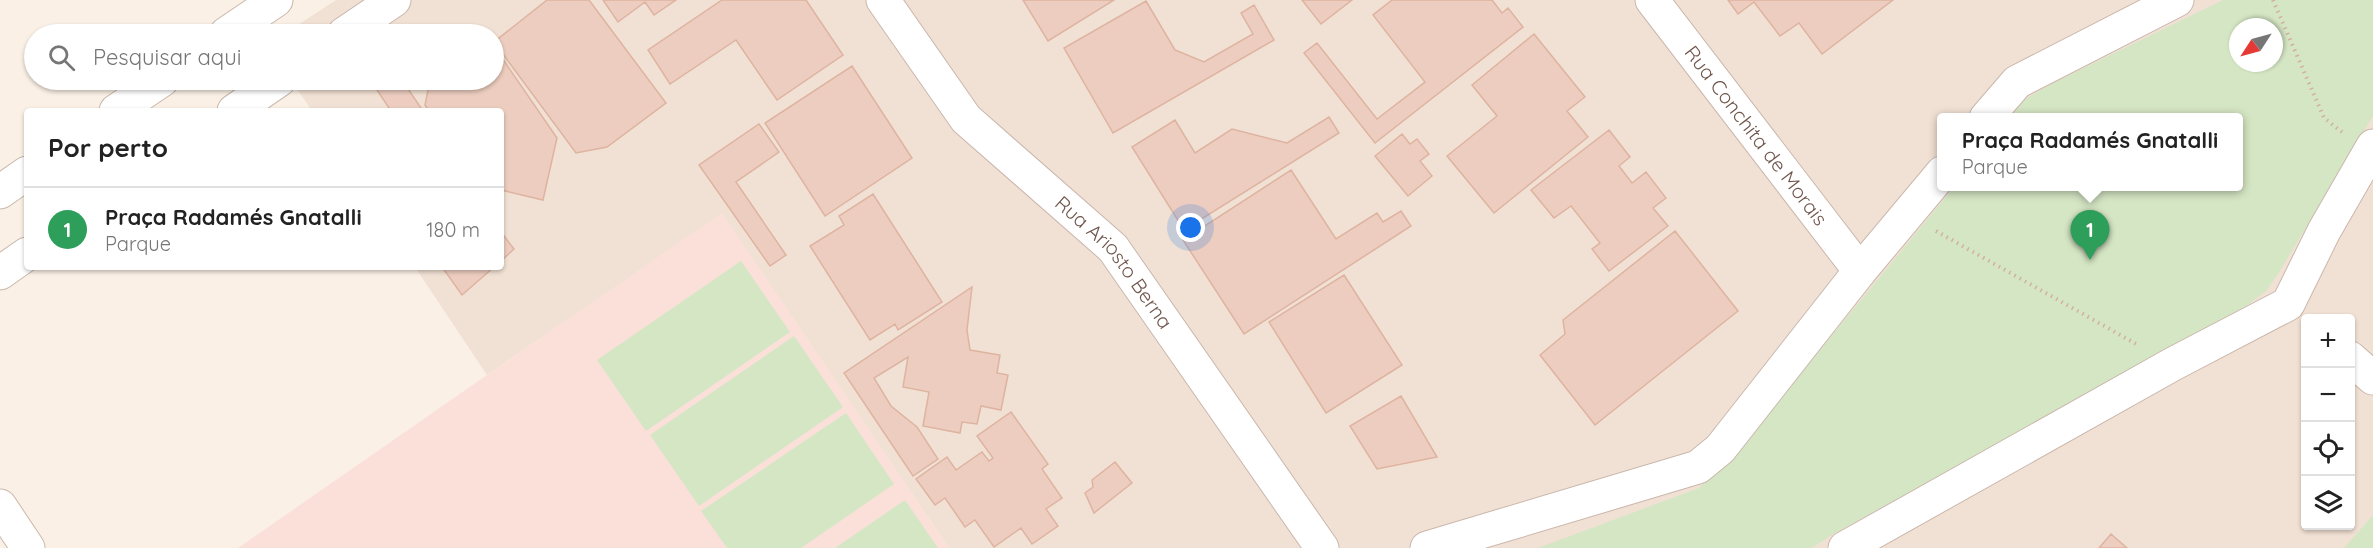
<!DOCTYPE html>
<html lang="pt">
<head>
<meta charset="utf-8">
<style>
	body { margin:0; font-family:Quicksand,sans-serif; background:#f6f6f6; color:#222 }
	.controls { position:absolute; right:18px; bottom:18px; display:grid; overflow:hidden; border-radius:6px; box-shadow:0 2px 4px #0004 }
	.controls button { width:54px; height:54px; display:grid; place-items:center; padding:0; border:0; border-bottom:2px solid #e0e0e0; background:#fff; color:#222; font:30px sans-serif }
	.compass { position:absolute; left:2229px; top:18px; width:54px; height:54px; border-radius:50%; background:#fff; box-shadow:0 2px 4px #0004; rotate:234deg }
	.you { position:absolute; left:1191px; top:228px; width:21px; height:21px; margin:-15px; border:4px solid #fff; border-radius:50%; background:#1a73e8; box-shadow:0 0 0 9px #1a73e833 }
	.badge { display:grid; place-items:center; width:39px; height:39px; border-radius:50%; background:#0b8043; color:#fff; font-size:20px; font-weight:700 }
	.pin { position:absolute; translate:-50% -50px; filter:drop-shadow(0 2px 3px #0008) }
	.pin::after { content:''; position:absolute; top:32px; width:21px; height:18px; background:inherit; clip-path:polygon(0 0,100% 0,50% 100%) }
	.popup { position:absolute; left:1937px; top:113px; width:306px; height:78px; box-sizing:border-box; display:grid; place-content:center; border-radius:6px; background:#fff; filter:drop-shadow(0 2px 4px #0005); font-size:20px; white-space:nowrap; color:#767676 }
	.popup b { font-size:22px; color:#222 }
	.popup::after { content:''; position:absolute; left:50%; top:100%; margin-left:-12px; border:12px solid transparent; border-top-color:#fff }
	.list { margin:0; padding:0; list-style:none }
	h2 { display:flex; justify-content:space-between; align-items:center; height:78px; margin:0; padding:0 24px; font-size:26px }
	h2 small { font-size:20px; font-weight:400; color:#767676 }
	.list li { display:grid; grid-template-columns:39px 1fr auto; gap:18px; align-items:center; box-sizing:border-box; height:84px; padding:0 24px; border-top:2px solid #e0e0e0 }
	.list b { display:block; font-size:22px; white-space:nowrap }
	.list p { margin:0; font-size:20px; white-space:nowrap; color:#767676 }
	.list em { font-size:20px; font-style:normal; color:#767676 }
	.icon { flex:none; width:33px; height:33px; fill:none; stroke:currentColor; stroke-width:2; stroke-linecap:round; stroke-linejoin:round }
	.map { position:relative; flex:none; width:2373px; height:548px; overflow:hidden }
	.search { position:absolute; background:#fff; box-shadow:0 2px 4px #0004; left:24px; top:24px; width:480px; height:66px; display:flex; align-items:center; gap:15px; box-sizing:border-box; padding:0 21px; border-radius:33px; color:#767676; font-size:22px }
	.panel { position:absolute; background:#fff; box-shadow:0 2px 4px #0004; left:24px; top:108px; width:480px; height:162px; border-radius:6px }
	.map>svg:first-child { display:block }
</style>
</head>
<body>
<div class="map">
<svg width="2373" height="548" viewBox="0 0 2373 548">
	<rect width="100%" height="100%" fill="#faf0e5"/>
	<path fill="#f1e1d4" fill-rule="evenodd" d="M336,0h2037v548h-1424l-227,-334 -235,161 -72,-108h86v-156h-189l-21,-31h203v-46h-210zM2238,27h36v36h-36zM1942,118h296v68h-296zM2306,318h44v208h-44z"/>
	<path fill="#fae0d9" d="M722,213l227,335h-711l249,-173z"/>
	<path fill="#d5e6c4" fill-rule="evenodd" d="M2223,0h150v116l-95,158 -12,17 -21,16 -410,226 -23,15h-274l161,-60 36,-35 219,-266 284,-1v-68l-227,-1 14,-18 32,-18zM2238,27h36v36h-36z
		M741,261l49,71 -144,99 -49,-71z
		M794,336l49,71 -144,99 -49,-71z
		M846,413l48,71 -93,64h-74l-26,-37z
		M905,500l33,48h-103z
		M2373,515v33h-29z"/>
	<path fill="#edcdbf" stroke="#deb3a0" stroke-width="1.5" d="M547,0h42l77,103 -59,44 -31,6 -82,-111z
		M603,0h73l-22,15 -9,-13 -27,20z
		M722,0h84l37,55 -66,45 -41,-60 -66,44 -22,-34z
		M1023,0h91l-66,41z
		M1302,0h50l-31,24z
		M1392,0h100l10,13 6,-5 15,19 -148,116 -71,-90 13,-10 60,76 48,-37 -52,-67z
		M1728,0h165l-71,54 -23,-31 -19,13 -26,-34 -16,12z
		M1146,1l29,49 29,12 49,-28 -12,-21 13,-8 20,35 -161,93 -49,-85z
		M1534,34l51,63 -18,14 21,26 -94,76 -47,-57 50,-40 -25,-31z
		M494,56l8,2 55,80 -14,62 -42,-10v-79h-72l-4,-6 5,-25h64z
		M852,66l60,92 -87,58 -60,-93z
		M384,80h18l21,31h-32l-16,-24z
		M1329,117l10,16 -155,97 -52,-83 43,-27 20,33 37,-24 55,14z
		M759,124l20,28 -43,30 50,73 -16,11 -71,-101z
		M1609,130l21,27 -11,9 13,17 14,-11 20,26 -13,10 15,18 -59,45 -17,-22 8,-6 -29,-37 -17,12 -23,-28z
		M1402,134l8,10 7,-5 12,15 -9,7 12,15 -24,20 -33,-40z
		M1291,170l45,69 41,-26 6,9 18,-11 10,15 -167,108 -61,-94z
		M873,194l69,108 -44,28 -3,-6 -25,16 -60,-94 34,-21 -5,-9z
		M1675,231l63,80 -143,114 -55,-70 25,-21 -2,-14z
		M501,232l13,17 -13,12z
		M442,267h52l-32,28z
		M1344,275l58,90 -76,48 -57,-91z
		M972,287l-5,43 3,20 30,5 -3,18 11,2 -7,35 -20,-4 -4,18 -15,-2 -2,11 -37,-7 6,-34 -26,-5 5,-30 -34,21 17,28 26,21 21,32 -25,17 -69,-103z
		M1401,396l36,61 -60,12 -27,-43z
		M1011,412l37,52 -6,5 20,29 -16,11 12,17 -26,18 -11,-16 -27,19 -19,-27 -10,7 -20,-29 -10,7 -19,-26 31,-22 9,13 26,-18 7,9 4,-3 -16,-22z
		M1115,462l17,21 -38,30 -9,-20 8,-6 -1,-7z
		M2111,534l16,14h-28z"/>
	<g fill="none" stroke-linecap="round" stroke-linejoin="round">
		<g stroke="#cab7ac" stroke-width="35">
			<g id="minor">
				<path id="s1" d="M883,0l83,119 147,129 209,300"/>
				<path id="s2" d="M1652,0l208,271"/>
				<path d="M226,34l50,-34"/>
				<path d="M344,34l50,-34"/>
				<path d="M116,111l46,-31"/>
				<path d="M234,111l45,-31"/>
				<path d="M1986,118l31,-36 160,-82"/>
				<path d="M0,192l27,-19"/>
				<path d="M0,273l27,-19"/>
				<path d="M2350,358l23,20"/>
				<path d="M0,506l28,42"/>
				<path d="M1427,548l271,-81 22,-18 140,-178 82,-98"/>
				<path d="M1845,548l328,-184 115,-60 36,-73 49,-85"/>
			</g>
		</g>
		<path stroke="#d2b1a2" stroke-width="4" stroke-dasharray="1.5 4.5" stroke-linecap="butt" d="M2273,0l51,118 18,14
			M1936,231l202,114"/>
		<use href="#minor" stroke="#fff" stroke-width="33"/>
	</g>
	<g text-anchor="middle" stroke-width="5" stroke-linejoin="round" paint-order="stroke">
		<g font-size="20" fill="#70564c" stroke="#fdf4ea">
			<text dy="7" stroke="none"><textPath href="#s2" startOffset="171">Rua Conchita de Morais</textPath></text>
			<text dy="7" stroke="none"><textPath href="#s1" startOffset="352">Rua Ariosto Berna</textPath></text>
		</g>
	</g>
</svg>
<div class="controls">
<button>+</button>
<button>−</button>
<button><svg class="icon" aria-label="locate" viewBox="0 0 24 24"><circle cx="12" cy="12" r="6"/><path d="M12 2v4M12 18v4M2 12h4M18 12h4"/></svg></button>
<button><svg class="icon" aria-label="layers" viewBox="0 0 24 24"><path d="M12 4l9 5-9 5-9-5zM3 14l9 5 9-5"/></svg></button>
</div>
<svg class="compass" viewBox="-18 -18 36 36"><path d="M0-13l5 13h-10z" fill="#e53935"/><path d="M0 13l5-13h-10z" fill="#767676"/></svg>
<div class="you"></div>
<div class="pin badge" style="left:2090px;top:260px;background:#2e9e5b">1</div>
<div class="popup"><b>Praça Radamés Gnatalli</b>Parque</div>
<div class="search"><svg class="icon" aria-label="search" viewBox="0 0 24 24"><circle cx="10" cy="10" r="6"/><path d="M15 15l6 6"/></svg>Pesquisar aqui</div>
<section class="panel">
<h2>Por perto<small></small></h2>
<ul class="list">
<li><span class="badge" style="background:#2e9e5b">1</span><div><b>Praça Radamés Gnatalli</b><p>Parque</p></div><em>180 m</em></li>
</ul>
</section>
</div>
</body>
</html>
